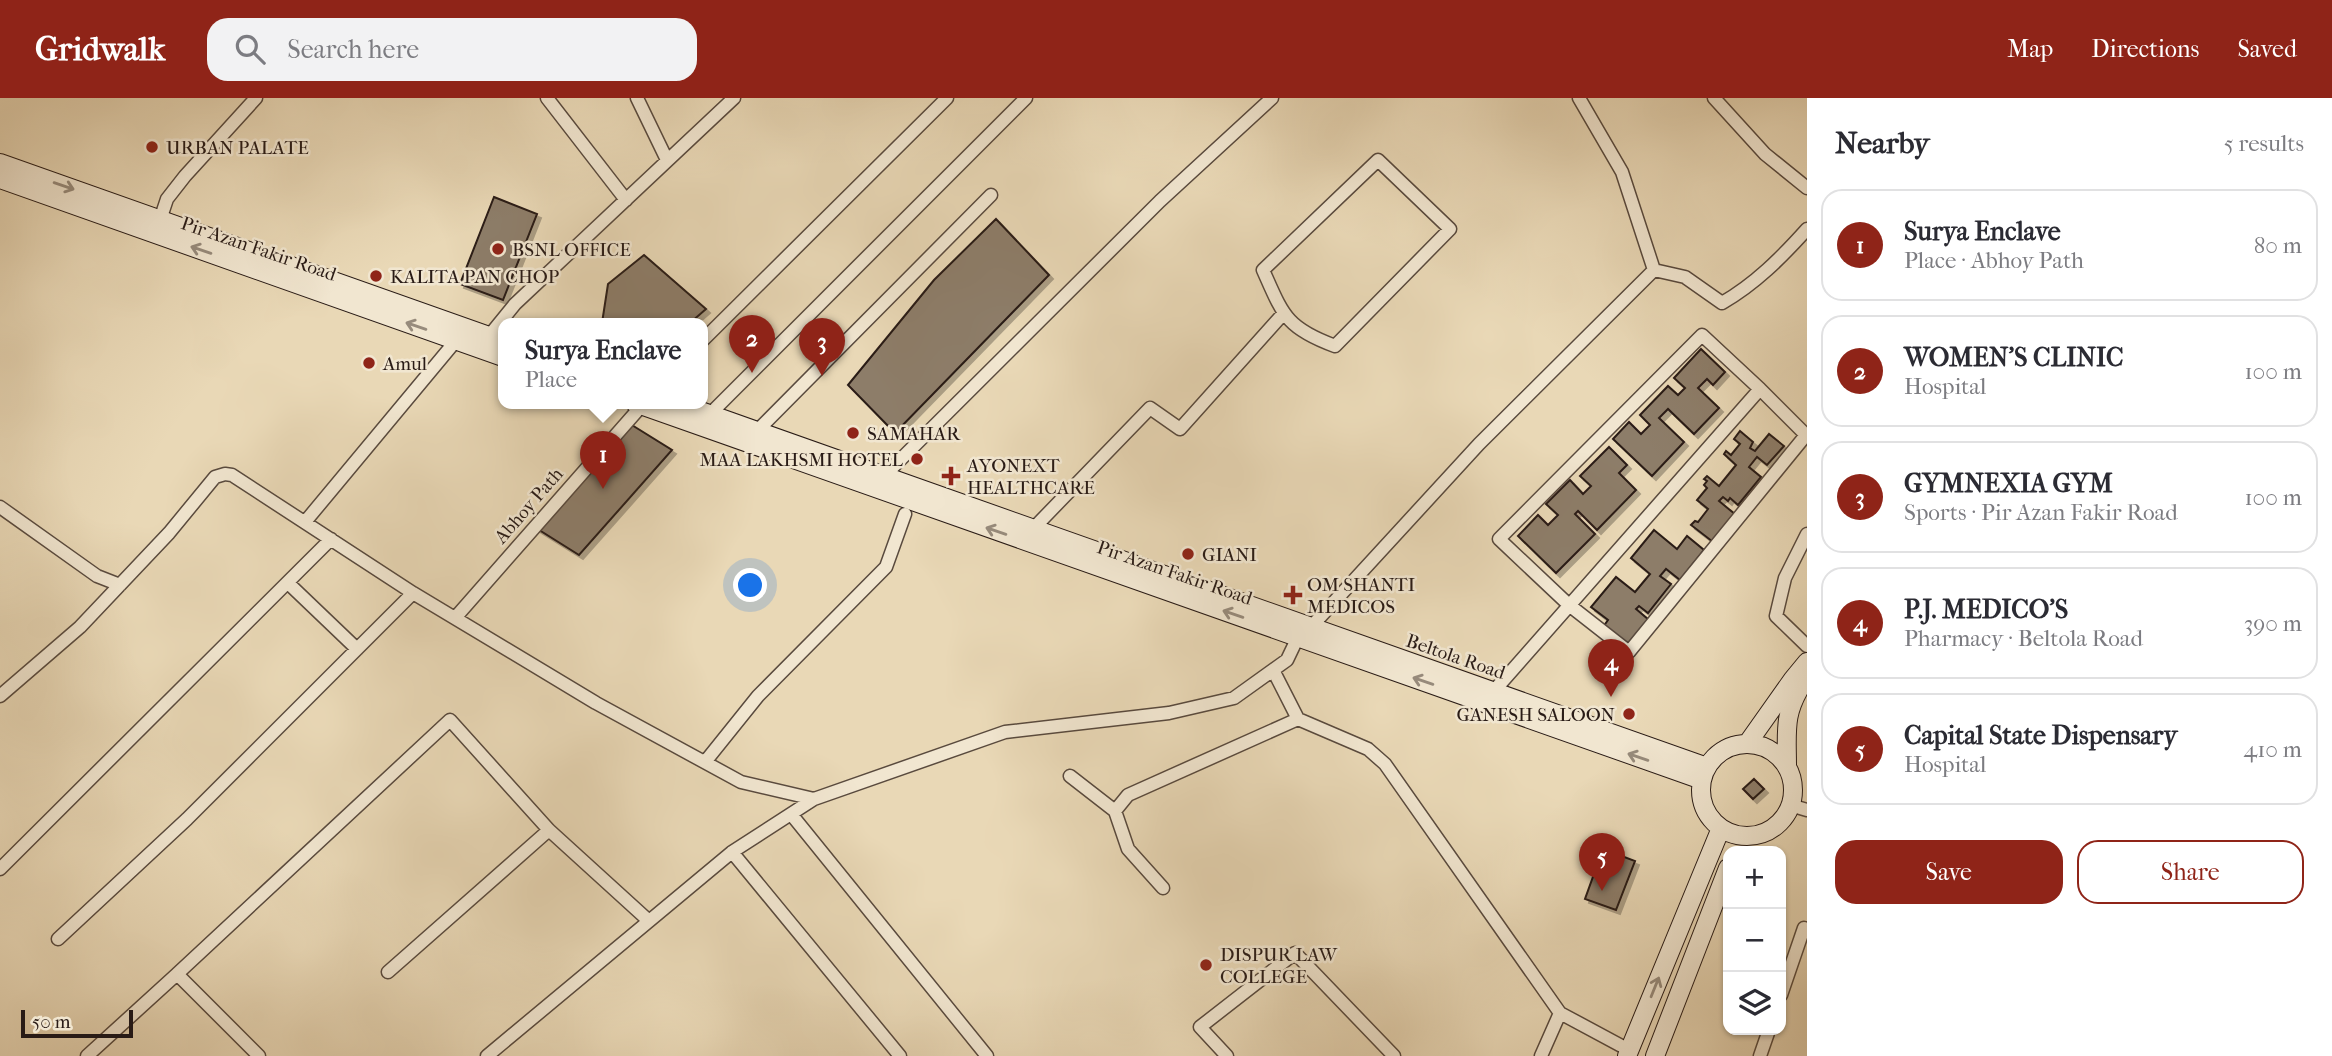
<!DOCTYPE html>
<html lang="en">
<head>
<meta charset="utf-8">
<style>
	body { margin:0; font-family:"IM FELL French Canon",serif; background:#f2f2f3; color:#2b2b33 }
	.controls { position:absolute; right:21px; bottom:21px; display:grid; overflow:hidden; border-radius:14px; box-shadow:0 2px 5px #0004 }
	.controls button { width:63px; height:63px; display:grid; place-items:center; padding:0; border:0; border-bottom:2px solid #e1e1e2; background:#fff; color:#2b2b33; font:35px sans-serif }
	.scale { position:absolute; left:21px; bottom:18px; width:112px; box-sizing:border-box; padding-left:7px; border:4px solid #291b16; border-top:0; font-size:19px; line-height:24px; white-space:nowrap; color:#291b16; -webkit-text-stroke:5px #f1e6d0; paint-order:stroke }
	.you { position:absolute; left:751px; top:488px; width:24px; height:24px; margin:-18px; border:5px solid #fff; border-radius:50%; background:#1a73e8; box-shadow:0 0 0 10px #1a73e833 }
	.badge { display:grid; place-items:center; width:46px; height:46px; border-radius:50%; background:#8f2418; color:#fff; font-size:23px; font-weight:700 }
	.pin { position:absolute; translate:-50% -58px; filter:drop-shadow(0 2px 4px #0008) }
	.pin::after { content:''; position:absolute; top:37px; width:24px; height:21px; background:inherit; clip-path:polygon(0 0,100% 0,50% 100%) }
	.popup { position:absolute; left:498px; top:220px; width:210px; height:91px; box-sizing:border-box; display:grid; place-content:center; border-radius:14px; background:#fff; filter:drop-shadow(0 2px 5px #0005); font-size:23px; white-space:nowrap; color:#7c7c81 }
	.popup b { font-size:26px; color:#2b2b33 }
	.popup::after { content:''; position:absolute; left:50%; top:100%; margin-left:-14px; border:14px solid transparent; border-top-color:#fff }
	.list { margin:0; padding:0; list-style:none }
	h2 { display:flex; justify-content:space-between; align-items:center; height:91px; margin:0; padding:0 28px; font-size:30px }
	h2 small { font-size:23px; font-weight:400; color:#7c7c81 }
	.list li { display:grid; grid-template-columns:46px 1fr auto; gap:21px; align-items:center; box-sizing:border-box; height:112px; margin:0 14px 14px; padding:0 14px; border:2px solid #e1e1e2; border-radius:21px }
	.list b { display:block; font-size:26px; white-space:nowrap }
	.list p { margin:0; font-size:23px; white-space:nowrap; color:#7c7c81 }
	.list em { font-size:23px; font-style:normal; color:#7c7c81 }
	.actions { display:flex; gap:14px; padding:21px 28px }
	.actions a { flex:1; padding:16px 0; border:2px solid #8f2418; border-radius:21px; text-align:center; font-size:24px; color:#8f2418 }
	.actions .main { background:#8f2418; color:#fff }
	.icon { flex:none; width:38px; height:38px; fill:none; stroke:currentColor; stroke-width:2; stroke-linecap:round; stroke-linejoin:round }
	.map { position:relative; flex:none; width:1807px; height:958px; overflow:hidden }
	header { display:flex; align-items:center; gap:42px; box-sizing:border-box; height:98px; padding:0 35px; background:#8f2418; color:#fff }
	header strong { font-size:33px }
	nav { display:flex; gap:38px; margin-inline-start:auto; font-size:24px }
	.search { width:490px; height:63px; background:#f2f2f3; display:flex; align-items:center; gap:18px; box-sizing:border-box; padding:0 24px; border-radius:21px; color:#7c7c81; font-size:26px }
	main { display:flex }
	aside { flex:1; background:#fff }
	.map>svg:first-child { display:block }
</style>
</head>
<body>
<header>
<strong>Gridwalk</strong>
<div class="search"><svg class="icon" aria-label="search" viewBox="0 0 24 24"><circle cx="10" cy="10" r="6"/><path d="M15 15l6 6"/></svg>Search here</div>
<nav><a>Map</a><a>Directions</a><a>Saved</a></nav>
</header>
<main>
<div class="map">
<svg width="1807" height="958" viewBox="0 0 1807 958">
	<defs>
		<filter id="shadow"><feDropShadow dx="4" dy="4" stdDeviation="0" flood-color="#0004"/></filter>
	</defs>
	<rect width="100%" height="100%" fill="#e9d8b6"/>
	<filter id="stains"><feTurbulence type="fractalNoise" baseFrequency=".00286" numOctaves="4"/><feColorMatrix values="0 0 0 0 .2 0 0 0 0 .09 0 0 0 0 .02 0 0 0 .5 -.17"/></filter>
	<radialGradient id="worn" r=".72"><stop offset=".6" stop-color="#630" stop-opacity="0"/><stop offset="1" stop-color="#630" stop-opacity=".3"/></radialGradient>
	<path fill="#8d7d69" stroke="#291b16" stroke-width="2" filter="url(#shadow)" d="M494,99l43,17 -34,86 -43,-16z
		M996,121l53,56 -154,158 -47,-48 86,-105z
		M644,157l62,54 -16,14h-88l6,-39z
		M1701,251l24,23 -12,13 -6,-6 -9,9 21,20 -25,26 -26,-25 -9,9 25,24 -32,34 -39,-37 16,-17 12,12 9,-9 -10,-10 28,-29 10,9 7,-7 -11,-10z
		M627,324l45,28 -93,105 -43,-27z
		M1740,333l13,11 -3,6 5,3 14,-17 15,12 -17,19 -10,-8 -8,10 12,10 -23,28 -8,-7 -2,3 -5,-4 -4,4 17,14 -23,27 -22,-17 4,-4 3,1 10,-13 -11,-9 10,-12 -3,-3 3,-4 -3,-2 3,-3 12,10 17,-21 -12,-11 2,-3 5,4 9,-11 -6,-5z
		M1609,349l18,18 -8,8 17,17 -39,40 -19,-19 -3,3 20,20 -39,39 -38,-37 20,-21 10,10 10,-10 -12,-11 24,-24 13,14 8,-8 -11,-10z
		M1654,432l23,19 10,-13 17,14 -24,30 -14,-11 -6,7 11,8 -23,29 -9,-7 -3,3 13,11 -22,27 -24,-20 5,-7 -17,-13 25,-30 19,15 15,-18 -19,-16z
		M1754,681l10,10 -11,10 -10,-10z
		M1603,751l32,12 -19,49 -31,-11z"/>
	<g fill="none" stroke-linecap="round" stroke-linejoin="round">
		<g stroke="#594a3e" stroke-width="15">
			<path id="street" d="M547,0l79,102
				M637,0l30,62
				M1579,0l43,74 32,98
				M1714,0l51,56 42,34
				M1378,62l72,69 -115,117c-49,-18 -52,-31 -72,-76z
				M160,122l7,-21 18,-23 71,-78
				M1654,172l31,7 37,26c33,-19 59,-45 85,-74
				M489,238l26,-32 219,-206
				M703,242l244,-242
				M710,316l316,-316
				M757,333l234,-236
				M884,378l276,-275 112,-103
				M0,409l97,69 23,9
				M305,424l154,-185
				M1030,434l120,-124 30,21 103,-115
				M1807,436l-22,44 -9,38 31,30
				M288,485l69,66
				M455,520l189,-215
				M1311,529l168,-183 175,-174
				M1273,572l25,49 70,30 17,15 175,249
				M1493,593l8,-8 259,-294 -58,-54 -203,204 70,66 60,47 177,-217 -46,-46
				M0,598l80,-69 89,-94 46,-56 10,-3 7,1 181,118 183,110 145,79 73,17
				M705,664l53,-66 128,-129 19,-53
				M1070,678l45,35
				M1790,707l17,5
				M791,716l196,242
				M732,754l168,204
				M0,771l331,-330
				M1163,790l-35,-39 -13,-38 13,-16 170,-76
				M58,841l129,-120 226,-226
				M388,874l161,-142
				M1781,897l23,-67 3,1
				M87,958l90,-82
				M259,958l-82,-82 273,-254 99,110 100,91
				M487,958l245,-204 82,-53 191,-67 164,-19 65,-15 53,-38 11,-23
				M1227,958l-27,-29 95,-74 99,103
				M1541,958l19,-43 69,37
				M1760,958l9,-26"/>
		</g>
		<g stroke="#291b16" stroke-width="20">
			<path id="secondary" d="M0,65l503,178
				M0,81l503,178
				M635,305l1067,377
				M678,305l1029,364
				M1747,646l46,-65 14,-17
				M1701 692a46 46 0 1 1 92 0a46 46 0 1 1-92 0Z
				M1787,669c0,-36 -4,-53 16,-84
				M1627,958l94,-228
				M1655,958l73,-188"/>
		</g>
		<use href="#street" stroke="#f1e6d0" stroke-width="12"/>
		<use href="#secondary" stroke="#f1e6d0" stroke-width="18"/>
	</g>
	<defs><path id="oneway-shaft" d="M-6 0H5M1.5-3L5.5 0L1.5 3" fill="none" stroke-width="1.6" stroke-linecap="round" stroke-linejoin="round" transform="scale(1.75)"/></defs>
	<g stroke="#978b7c">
		<use href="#oneway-shaft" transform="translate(64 88) rotate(19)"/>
		<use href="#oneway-shaft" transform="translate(201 152) rotate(-161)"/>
		<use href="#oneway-shaft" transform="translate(416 228) rotate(-161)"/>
		<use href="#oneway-shaft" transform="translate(996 433) rotate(-161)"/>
		<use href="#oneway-shaft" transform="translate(1233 516) rotate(-161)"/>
		<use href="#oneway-shaft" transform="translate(1423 583) rotate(-161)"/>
		<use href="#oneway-shaft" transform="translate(1638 659) rotate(-161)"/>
		<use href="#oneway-shaft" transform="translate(1655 889) rotate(-68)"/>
	</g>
	<g fill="#8f2418" stroke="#f1e6d0" stroke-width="2.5">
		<circle cx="152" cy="49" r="7"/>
		<circle cx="498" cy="151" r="7"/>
		<circle cx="376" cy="178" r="7"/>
		<circle cx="369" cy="265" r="7"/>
		<circle cx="853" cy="335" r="7"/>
		<circle cx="917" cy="361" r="7"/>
		<path d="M947.5 367.5h7v7h7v7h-7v7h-7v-7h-7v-7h7z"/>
		<circle cx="1188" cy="456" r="7"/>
		<path d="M1289.5 486.5h7v7h7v7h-7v7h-7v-7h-7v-7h7z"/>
		<circle cx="1629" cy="616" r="7"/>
		<circle cx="1206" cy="867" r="7"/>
	</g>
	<g text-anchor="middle" stroke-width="5" stroke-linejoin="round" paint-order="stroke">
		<g font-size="19" fill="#291b16" stroke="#f1e6d0" text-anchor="start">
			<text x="166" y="56">URBAN PALATE</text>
			<text x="512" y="158">BSNL OFFICE</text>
			<text x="390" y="185">KALITA PAN CHOP</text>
			<text x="383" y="272">Amul</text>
			<text x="867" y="342">SAMAHAR</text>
			<text x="903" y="368" text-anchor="end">MAA LAKHSMI HOTEL</text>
			<text x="967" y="374">AYONEXT<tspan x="967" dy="22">HEALTHCARE</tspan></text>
			<text x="1202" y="463">GIANI</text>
			<text x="1307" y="493">OM SHANTI<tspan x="1307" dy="22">MEDICOS</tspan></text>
			<text x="1615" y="623" text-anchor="end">GANESH SALOON</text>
			<text x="1220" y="863">DISPUR LAW<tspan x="1220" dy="22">COLLEGE</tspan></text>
		</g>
		<g font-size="19" fill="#291b16" stroke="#f1e6d0">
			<text transform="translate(259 150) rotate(19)" y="7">Pir Azan Fakir Road</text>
			<text transform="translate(528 407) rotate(-49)" y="7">Abhoy Path</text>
			<text transform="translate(1175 474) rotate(19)" y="7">Pir Azan Fakir Road</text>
			<text transform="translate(1456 558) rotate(19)" y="7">Beltola Road</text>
		</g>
	</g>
	<rect width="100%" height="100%" filter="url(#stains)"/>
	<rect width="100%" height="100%" fill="url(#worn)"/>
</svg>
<div class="controls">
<button>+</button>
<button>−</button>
<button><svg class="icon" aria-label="layers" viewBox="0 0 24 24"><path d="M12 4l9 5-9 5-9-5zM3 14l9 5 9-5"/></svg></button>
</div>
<div class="scale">50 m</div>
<div class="you"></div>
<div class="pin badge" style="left:603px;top:391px">1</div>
<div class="popup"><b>Surya Enclave</b>Place</div>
<div class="pin badge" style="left:752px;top:275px">2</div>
<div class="pin badge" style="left:822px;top:278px">3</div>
<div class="pin badge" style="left:1611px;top:599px">4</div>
<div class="pin badge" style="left:1602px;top:793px">5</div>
</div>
<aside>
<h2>Nearby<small>5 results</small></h2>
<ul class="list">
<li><span class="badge">1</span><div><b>Surya Enclave</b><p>Place · Abhoy Path</p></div><em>80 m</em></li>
<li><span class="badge">2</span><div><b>WOMEN'S CLINIC</b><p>Hospital</p></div><em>100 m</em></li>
<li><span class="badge">3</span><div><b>GYMNEXIA GYM</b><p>Sports · Pir Azan Fakir Road</p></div><em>100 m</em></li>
<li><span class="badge">4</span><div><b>P.J. MEDICO'S</b><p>Pharmacy · Beltola Road</p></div><em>390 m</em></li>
<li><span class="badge">5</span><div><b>Capital State Dispensary</b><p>Hospital</p></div><em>410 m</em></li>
</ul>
<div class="actions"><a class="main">Save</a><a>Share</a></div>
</aside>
</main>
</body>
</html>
